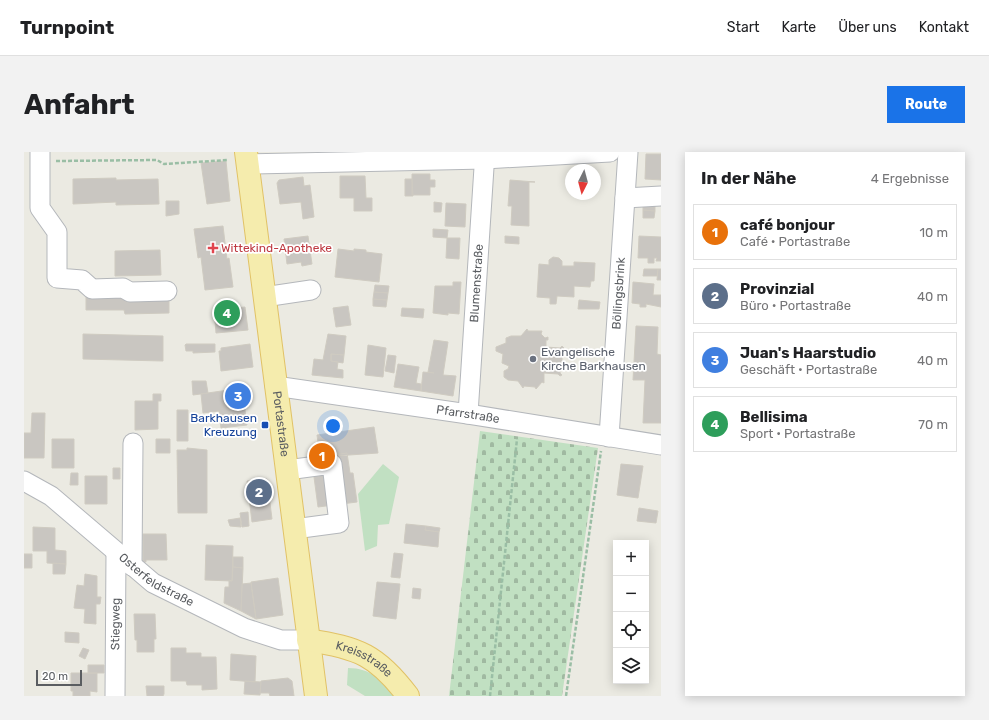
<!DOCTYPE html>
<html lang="de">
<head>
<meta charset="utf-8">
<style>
	body { margin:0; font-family:Rubik,sans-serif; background:#f2f2f2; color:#202124 }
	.controls { position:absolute; right:12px; bottom:12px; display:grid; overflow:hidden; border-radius:0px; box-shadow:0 2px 10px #0003 }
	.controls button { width:36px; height:36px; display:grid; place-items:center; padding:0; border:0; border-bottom:1px solid #e0e0e0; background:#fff; color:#202124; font:20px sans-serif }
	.compass { position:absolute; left:541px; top:12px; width:36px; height:36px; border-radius:50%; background:#fff; box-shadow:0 2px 10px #0003; rotate:186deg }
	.scale { position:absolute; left:12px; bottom:10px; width:46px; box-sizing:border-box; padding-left:4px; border:2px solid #5a5d61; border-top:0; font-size:11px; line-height:14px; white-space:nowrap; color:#5a5d61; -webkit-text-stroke:3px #fff; paint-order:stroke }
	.you { position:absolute; left:309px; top:274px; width:14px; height:14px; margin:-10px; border:3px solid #fff; border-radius:50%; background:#1a73e8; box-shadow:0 0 0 6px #1a73e833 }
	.badge { display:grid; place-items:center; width:26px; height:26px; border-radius:50%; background:#1a73e8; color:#fff; font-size:13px; font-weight:700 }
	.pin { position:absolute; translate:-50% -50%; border:2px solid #fff; box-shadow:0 1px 4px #0006 }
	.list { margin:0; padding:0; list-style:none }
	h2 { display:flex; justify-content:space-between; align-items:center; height:52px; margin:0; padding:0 16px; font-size:17px }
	h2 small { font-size:13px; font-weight:400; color:#757577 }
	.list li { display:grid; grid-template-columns:26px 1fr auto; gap:12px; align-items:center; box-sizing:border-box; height:56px; margin:0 8px 8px; padding:0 8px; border:1px solid #e0e0e0; border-radius:0px }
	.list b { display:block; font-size:15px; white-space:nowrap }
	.list p { margin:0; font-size:13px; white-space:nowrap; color:#757577 }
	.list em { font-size:13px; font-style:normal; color:#757577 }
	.icon { flex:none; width:22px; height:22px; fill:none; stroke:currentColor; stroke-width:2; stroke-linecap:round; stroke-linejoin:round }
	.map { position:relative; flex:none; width:637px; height:544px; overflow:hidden; border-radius:0px }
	header { display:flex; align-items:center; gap:24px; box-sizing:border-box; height:56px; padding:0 20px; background:#fff; border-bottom:1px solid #e0e0e0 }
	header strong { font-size:19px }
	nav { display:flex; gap:22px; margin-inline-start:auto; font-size:14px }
	.intro { display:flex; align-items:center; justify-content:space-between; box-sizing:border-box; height:96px; padding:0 24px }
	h1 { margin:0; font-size:28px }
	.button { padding:10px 18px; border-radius:0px; background:#1a73e8; color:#fff; font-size:14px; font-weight:700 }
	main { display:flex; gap:24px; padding:0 24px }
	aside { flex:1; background:#fff; border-radius:0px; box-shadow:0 2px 10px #0003 }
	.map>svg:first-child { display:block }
</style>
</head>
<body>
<header>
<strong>Turnpoint</strong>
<nav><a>Start</a><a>Karte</a><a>Über uns</a><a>Kontakt</a></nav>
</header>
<div class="intro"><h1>Anfahrt</h1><a class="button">Route</a></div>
<main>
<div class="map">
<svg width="637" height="544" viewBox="0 0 637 544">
	<defs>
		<pattern id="cemetery-stones" width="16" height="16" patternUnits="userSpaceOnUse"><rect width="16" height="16" fill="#c1e0c2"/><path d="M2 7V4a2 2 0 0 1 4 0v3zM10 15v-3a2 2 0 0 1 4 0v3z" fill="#a0b9a1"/></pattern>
	</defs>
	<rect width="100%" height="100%" fill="#ebeae2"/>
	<path fill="#c1e0c2" d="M359,312l16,13 -10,47 -11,1 -1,21 -12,5 -7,-57z
		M324,516c23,0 33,12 47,28h-30l-18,-11z"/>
	<path fill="url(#cemetery-stones)" d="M456,279l118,17 -36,248h-113z"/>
	<path fill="#c9c6c1" stroke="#cfcbc1" d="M622,2h15v26l-16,-1z
		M202,9l4,40 -23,3 -6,-41z
		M388,22h18v6h5v7h-5v8h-18z
		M316,24h25l1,22h6v13h-18v-13h-14z
		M279,25l1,9 6,-1 4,32 -11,2 -2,-17 -21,2 -3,-21 2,-3z
		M92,26v2l42,-1 1,25 -43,1v-3l-43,2v-25z
		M381,27h7l1,17h-8z
		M486,28l25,2h-6v44l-18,-1 1,-19h-4z
		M142,49h13v13l-13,2z
		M410,50l8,1 -1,9h-7z
		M422,51l20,1 -1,23 -20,-1z
		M619,52l12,1v6l-12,-1z
		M619,58l12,1 -1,7h-11z
		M199,74l4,33 2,-1 4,29 -28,3 -4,-33 -3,1 -4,-29z
		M409,77l15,1 -1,8 -14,-1z
		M284,84l4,28 -10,2 -1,-4 -14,2 -3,-25z
		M481,84l14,1v7l-14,-1z
		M615,84l22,1v24h-5l1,-3h-3v5h-6v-5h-10z
		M423,86h13l-1,21 -13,-1z
		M314,97l16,2v-2l12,1v2l16,2 -3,28 -44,-5z
		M136,98l1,25 -46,1v-25z
		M529,105l6,1 3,3v5h12v-4l21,1 -1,18h-3l-1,6 -16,-1v11l-17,-1 -1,8h-6v-6l-13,-1 2,-33 10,1v-5z
		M620,117h14l-1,7h-14z
		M634,117h3v11h-4z
		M429,130h8l-2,32 -11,-1v2l-15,-2 2,-27h18z
		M609,130l21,2 -1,11h8v12l-15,-3v3h-6v-3l-8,-1z
		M351,133l14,1 -1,7 -14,-1z
		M350,140l14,1 -1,7 -14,-1z
		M62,145h39v4l44,-1v13l-44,1 -1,-4h-38z
		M349,147l14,1 -1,7 -13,-1z
		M555,148l21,2 -1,7h-21z
		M205,152h4l1,4 11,-1 3,23 -32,3 -1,-12h4l-2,-12 12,-1z
		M324,154l3,19 -15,2 -3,-19z
		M378,156l22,1 -1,9 -22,-2z
		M612,174l22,1 -1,27 4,1v68h-18l2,-43h-12z
		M503,177l1,2h14l-1,3 4,4 3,-1v3h-2v7l14,1 2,-2 2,2 -2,2v16l-1,-1 -1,8 2,2 -2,1 -2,-2 -14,-1v10l-2,-1 -6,7 -1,-2 -11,-1 -1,2 -5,-7 -10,-1 -4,-3v-6l4,-2 1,-3 -7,-3 1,-9 -7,-3v-4l10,-4v-5l5,-2h10z
		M59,182l80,2v25l-80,-2z
		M304,182l18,2 -2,19 -13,-1v7l7,1 -1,7 6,1v8l-31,-3 2,-16 9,1z
		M410,188l14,2 -5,33 13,1 -3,20 -32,-5 2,-19 11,1 -6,-1z
		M162,192h29v8l-22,1v-2h-7l-1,-6z
		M226,192l3,23 -32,4 -2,-20h2v-3z
		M344,193l18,3 -3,29 -18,-2z
		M307,202l13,1 -1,8 -12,-2z
		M364,203l8,1 -2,17 -9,-2z
		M374,212l21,3 -3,16 5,1v7l-27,-4z
		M168,229h14l2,12 -15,2z
		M218,236l5,37 -26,3 -2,-17 -16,2 -2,-19z
		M129,242h8v7h-3v28l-23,1v-29h18z
		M153,258h11v31h-11z
		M8,261h13l-1,45h-20v-25h7z
		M350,275l4,26 -58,4 -3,-22z
		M28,287h22v29h-22z
		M132,287h14v14h-14z
		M163,296l20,2v63h-29l-1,-63h10z
		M323,301l3,20h3l4,29 -39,5 -4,-30 6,-1 -2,-19z
		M597,312l22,2 -5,32 -21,-3z
		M89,316h7v11h-7z
		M47,321h7v12h-8z
		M61,324h22v28h-22z
		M243,327l5,40 -20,3 -5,-41z
		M615,356l19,3 -2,12 -19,-2z
		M224,360l1,14 -7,1 -2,-14z
		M216,366l1,9 -11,-1 -2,-6z
		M382,372l20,2 -1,4 14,2 -1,15 -34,-4z
		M402,374l14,2 -1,4 -14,-2z
		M9,375l22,1v22l11,1v13l-19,-1v-12h-14z
		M119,382h23l1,26h-21v2h-3z
		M182,393l27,1 -1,35 -27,-1z
		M370,401l9,1 -3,24 -9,-1z
		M0,402h8v14h-8z
		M209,405h10v11l-10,-1z
		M29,411l13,1 -1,10h-12z
		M209,415l10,1 -2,43 -17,-8 1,-16h4v-7l3,1z
		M61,422l12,2v21h4l-1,7h-4v20l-12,-1 1,-14 -11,-1 3,-23 7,1z
		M254,426l5,37 -27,4 -5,-37z
		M353,430l23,2 -4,35 -23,-3z
		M227,431l5,36 -15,-8 1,-27z
		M389,436l8,1 -1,10 -8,-1z
		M110,462h21l1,25h-2v13h-17v-12h-2z
		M41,480l14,1v10l-14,-1z
		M59,496l6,2 -4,9 -6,-3z
		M147,496h15v5h15v4h15l1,32 -15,1v-5h-15l-1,-4h-15z
		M207,502l25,2 -1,26 -25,-2z
		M64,513h16v8h-16z
		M47,521h26v19l-7,-1v5h-17v-5h-2z
		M264,526l4,3 2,15h-24l-1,-3h-9l1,-12z
		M221,529l16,1 -1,13 -16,-1z
		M122,534h18v8l-1,2h-16z"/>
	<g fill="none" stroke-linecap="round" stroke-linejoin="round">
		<g stroke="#b4b7bb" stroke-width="21">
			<g id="minor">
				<path d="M16,0v56l17,24v46l25,2 10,9 31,-1 7,4 37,-1"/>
				<path d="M224,12l237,-5 125,-7"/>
				<path d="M601,46l36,-2"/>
				<path d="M240,145l47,-7"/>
				<path id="s1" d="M251,234l193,28 193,31"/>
				<path id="s2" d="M444,262l17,-262"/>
				<path id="s3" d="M585,285l19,-285"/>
				<path d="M263,318l45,-6 7,59 -45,6"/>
				<path id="s4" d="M0,329l27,15 102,87 91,45 37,12h27"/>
				<path d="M108,414l1,-123"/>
				<path id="s5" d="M91,544l1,-143"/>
			</g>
		</g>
		<g stroke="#e1c266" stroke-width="24">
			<g id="major">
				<path id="s6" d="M222,0l70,544"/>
				<path id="s7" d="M284,488c51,8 69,15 100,56"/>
			</g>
		</g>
		<path stroke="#9abea5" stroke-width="2.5" stroke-dasharray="4 2" stroke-linecap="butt" d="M32,9l101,-1 7,4 64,-4
			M466,544l27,-257
			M542,544l35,-245"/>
		<use href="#minor" stroke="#fff" stroke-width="19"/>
		<use href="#major" stroke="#f5ecad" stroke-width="22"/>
	</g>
	<path fill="#e0444e" stroke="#fff" stroke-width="1.5" d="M187 90h4v4h4v4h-4v4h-4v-4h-4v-4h4z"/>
	<circle fill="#6b7280" stroke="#fff" stroke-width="1.5" cx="509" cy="207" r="4"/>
	<rect fill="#1a4fb4" stroke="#fff" stroke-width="1.5" x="237" y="269" width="8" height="8" rx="2"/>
	<g text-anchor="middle" stroke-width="3.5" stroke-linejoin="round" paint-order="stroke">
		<g font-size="12" fill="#be3a42" stroke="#fff" text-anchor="start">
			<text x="197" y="100">Wittekind-Apotheke</text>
		</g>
		<g font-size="12" fill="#5a5d61" stroke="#fff">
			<text dy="4" stroke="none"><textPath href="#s2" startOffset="131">Blumenstraße</textPath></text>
			<text dy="4" stroke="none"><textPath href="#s3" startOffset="144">Böllingsbrink</textPath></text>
			<text dy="4" stroke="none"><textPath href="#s1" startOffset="195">Pfarrstraße</textPath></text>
			<text dy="4" stroke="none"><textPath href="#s6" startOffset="274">Portastraße</textPath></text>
			<text dy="4" stroke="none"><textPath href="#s4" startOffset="166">Osterfeldstraße</textPath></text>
			<text dy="4" stroke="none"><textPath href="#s5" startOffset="72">Stiegweg</textPath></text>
			<text dy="4" stroke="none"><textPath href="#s7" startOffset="60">Kreisstraße</textPath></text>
		</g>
		<g font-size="12" fill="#5b616d" stroke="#fff" text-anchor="start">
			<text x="517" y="204">Evangelische<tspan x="517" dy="14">Kirche Barkhausen</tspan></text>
		</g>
		<g font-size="12" fill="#164399" stroke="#fff" text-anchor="end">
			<text x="233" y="270">Barkhausen<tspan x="233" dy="14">Kreuzung</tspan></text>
		</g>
	</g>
</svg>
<div class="controls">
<button>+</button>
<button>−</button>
<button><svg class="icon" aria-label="locate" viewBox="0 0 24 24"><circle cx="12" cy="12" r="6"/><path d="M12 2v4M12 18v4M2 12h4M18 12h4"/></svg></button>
<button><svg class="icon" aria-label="layers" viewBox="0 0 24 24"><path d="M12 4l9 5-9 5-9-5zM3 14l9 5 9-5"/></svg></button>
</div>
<svg class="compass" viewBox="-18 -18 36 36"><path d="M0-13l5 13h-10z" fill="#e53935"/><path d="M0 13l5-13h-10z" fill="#757577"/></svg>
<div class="scale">20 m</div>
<div class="you"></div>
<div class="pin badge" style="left:298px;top:304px;background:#e8710a">1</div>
<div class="pin badge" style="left:235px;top:340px;background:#5c6f8a">2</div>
<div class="pin badge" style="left:214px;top:244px;background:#3f7fe0">3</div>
<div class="pin badge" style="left:203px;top:161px;background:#2e9e5b">4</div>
</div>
<aside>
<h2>In der Nähe<small>4 Ergebnisse</small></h2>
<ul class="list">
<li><span class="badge" style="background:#e8710a">1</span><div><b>café bonjour</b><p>Café · Portastraße</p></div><em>10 m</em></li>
<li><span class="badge" style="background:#5c6f8a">2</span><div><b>Provinzial</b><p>Büro · Portastraße</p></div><em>40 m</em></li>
<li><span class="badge" style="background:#3f7fe0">3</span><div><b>Juan's Haarstudio</b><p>Geschäft · Portastraße</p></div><em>40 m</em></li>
<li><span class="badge" style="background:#2e9e5b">4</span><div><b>Bellisima</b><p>Sport · Portastraße</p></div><em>70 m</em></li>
</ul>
</aside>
</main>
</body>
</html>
